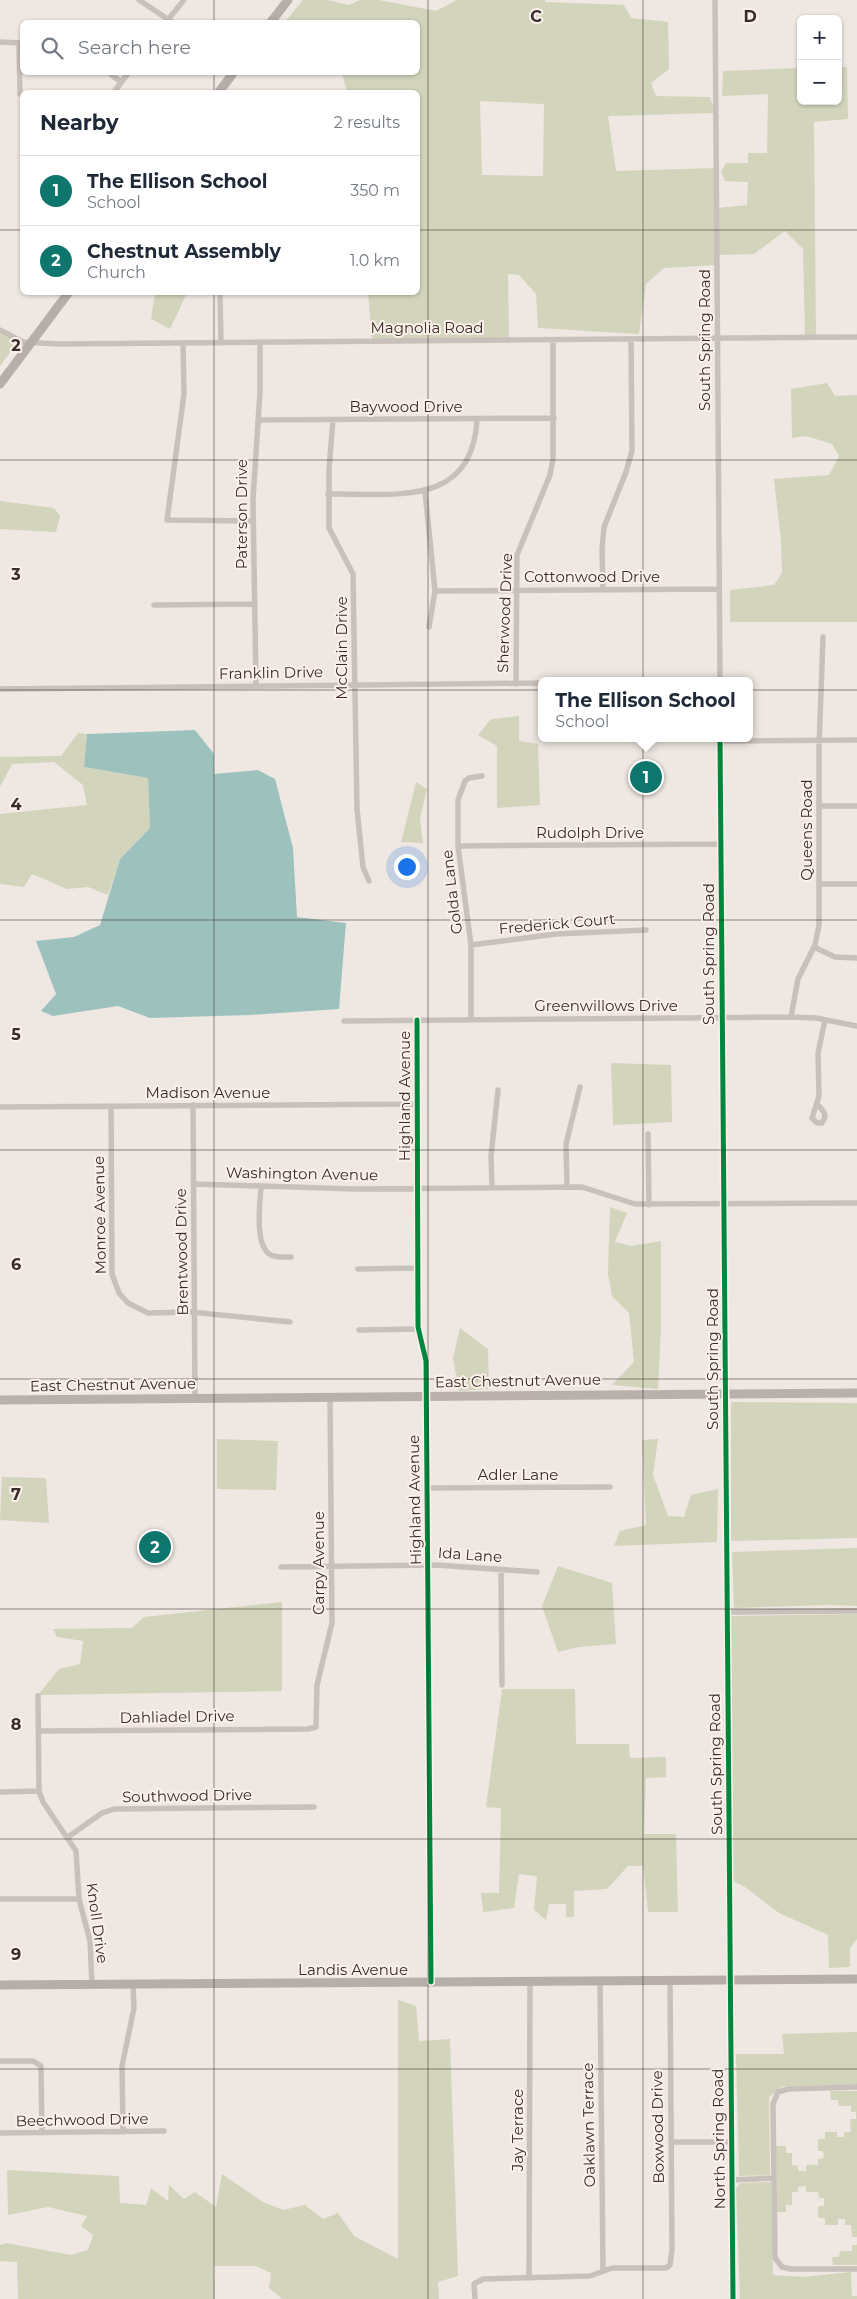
<!DOCTYPE html>
<html lang="en">
<head>
<meta charset="utf-8">
<style>
	body { margin:0; font-family:Montserrat,sans-serif; background:#f6f6f7; color:#1f2937 }
	.controls { position:absolute; right:15px; top:15px; display:grid; overflow:hidden; border-radius:8px; box-shadow:0 1px 4px #0004 }
	.controls button { width:45px; height:45px; display:grid; place-items:center; padding:0; border:0; border-bottom:1px solid #e0e1e3; background:#fff; color:#1f2937; font:25px sans-serif }
	.you { position:absolute; left:406px; top:866px; width:18px; height:18px; margin:-12px; border:4px solid #fff; border-radius:50%; background:#1a73e8; box-shadow:0 0 0 8px #1a73e833 }
	.badge { display:grid; place-items:center; width:32px; height:32px; border-radius:50%; background:#0f766e; color:#fff; font-size:16px; font-weight:700 }
	.pin { position:absolute; translate:-50% -50%; border:2px solid #fff; box-shadow:0 1px 5px #0006 }
	.popup { position:absolute; left:538px; top:677px; width:215px; height:65px; box-sizing:border-box; display:grid; place-content:center; border-radius:8px; background:#fff; filter:drop-shadow(0 1px 4px #0005); font-size:16px; white-space:nowrap; color:#747a83 }
	.popup b { font-size:19px; color:#1f2937 }
	.popup::after { content:''; position:absolute; left:50%; top:100%; margin-left:-10px; border:10px solid transparent; border-top-color:#fff }
	.list { margin:0; padding:0; list-style:none }
	h2 { display:flex; justify-content:space-between; align-items:center; height:65px; margin:0; padding:0 20px; font-size:21px }
	h2 small { font-size:16px; font-weight:400; color:#747a83 }
	.list li { display:grid; grid-template-columns:32px 1fr auto; gap:15px; align-items:center; box-sizing:border-box; height:70px; padding:0 20px; border-top:1px solid #e0e1e3 }
	.list b { display:block; font-size:19px; white-space:nowrap }
	.list p { margin:0; font-size:16px; white-space:nowrap; color:#747a83 }
	.list em { font-size:16px; font-style:normal; color:#747a83 }
	.icon { flex:none; width:28px; height:28px; fill:none; stroke:currentColor; stroke-width:2; stroke-linecap:round; stroke-linejoin:round }
	.map { position:relative; flex:none; width:857px; height:2299px; overflow:hidden }
	.search { position:absolute; background:#fff; box-shadow:0 1px 4px #0004; left:20px; top:20px; width:400px; height:55px; display:flex; align-items:center; gap:12px; box-sizing:border-box; padding:0 18px; border-radius:8px; color:#747a83; font-size:19px }
	.panel { position:absolute; background:#fff; box-shadow:0 1px 4px #0004; left:20px; top:90px; width:400px; height:205px; border-radius:8px }
	.map>svg:first-child { display:block }
</style>
</head>
<body>
<div class="map">
<svg width="857" height="2299" viewBox="0 0 857 2299">
	<rect width="100%" height="100%" fill="#efe8e2"/>
	<path fill="#d2d4bc" fill-rule="evenodd" d="M303,0h24l22,5 11,-5h19l57,11 21,-11h88v2l79,3 7,13 37,4 1,47 -18,14 5,13 54,1 5,16 -107,3 8,55 100,-3 1,40 30,-3 1,-23 -23,-1 -4,-9 5,-9h22v-10h19l1,-59 -46,2 1,-25 78,-3v33h37v-34h9l1,52 -34,3 2,216h-11l-2,-89 -18,-18 -31,23 -38,1v10l-52,3 -18,16 -7,50 -101,-6 -2,-34 -17,-19 -11,-1 1,65 -137,2 -4,-48 50,-1v-200h-71l-5,-19 76,-1v-50h-133zM480,101l64,3 -1,72 -61,-1z
		M155,293h32l-17,36 -19,-10z
		M0,329l19,11 -19,26z
		M827,383l8,13 22,-1v227h-127v-32l44,-5 8,-12 -1,-32 -7,-62 55,-4 10,-19 -7,-12 -26,-8 -14,2 -1,-49z
		M0,501l54,7 6,8 -4,16 -56,-3z
		M519,716v25l19,3 2,61 -43,3v-62l-19,-11 13,-16z
		M78,733l9,1 -3,33 64,11 2,50 -30,31 -12,36 -20,-8 -21,2 -35,-15 -8,13 -24,-3v-70l87,-9 -4,-20 -29,-23 -42,2 -12,23v-30l61,-1z
		M416,782l11,7 -7,30 3,24 -22,-1z
		M611,1063l60,2 1,57 -59,3z
		M610,1207l17,6 -12,29 16,4 30,-5v87l-3,61 -46,-4 22,-23 -5,-49 -17,-17 -4,-22z
		M460,1328l28,21 1,40 -30,2 -6,-33z
		M731,1402l126,1v135l-126,3z
		M217,1439l61,2 -2,49 -59,-1z
		M658,1439l-5,36 15,41 16,1 7,-22 27,-6 -1,53 -103,4 6,-15 26,-6 -4,-85z
		M2,1477l44,1 3,45 -49,-3z
		M857,1548v58l-28,-1 -95,3 -2,-56z
		M558,1566l54,17 4,61 -38,3 -20,5 -16,-46z
		M282,1602v89l-244,4 21,-26 21,-5 3,-23 -26,-4 -4,-8 79,-1 12,-11z
		M857,1614v325l-7,9v19l-21,1 -1,-33 -49,-22 -34,-26 -14,-7 -1,-264z
		M502,1689h73l1,55h53l1,14 36,-1v20l-20,1 -2,56h32l2,78h-30l-5,-46h-15l-21,23 -33,2v26h-8v-13h-17l-3,16 -12,-10 3,-34 -18,-2 -5,34 -31,4 -2,-19h18l2,-85 -15,-1z
		M398,2000l18,6 3,35 31,-2 8,237 -20,6 1,17h-157l-13,-11 2,-15 -15,-7h-42l1,33h-197l-1,-37 -17,-1v-16l6,-2 65,12 17,-5 5,-15 -12,-9 6,-10 -39,-9 -40,8 -1,-45 112,6 1,27 26,2 5,-17 17,13 1,-16 15,14 11,-7 21,15 6,-33 41,28 20,8 22,-5 18,14 15,-6 16,23 44,23z
		M857,2032v53l-74,1 -14,11 1,78 -31,1 -3,-122h48l-2,-20z
		M830,2091h27v146h-5l-1,-12h-6v-6h-7v6h-13v-7h-7v-12h6v-8h-5l-1,-6h-12v-6l-8,1v5h-6v13h-6v7h-9l-1,-66h10v7h6v12l6,1v5h8v-6h12v-6l6,-1 -1,-7h-5v-12h7v-7h12v5h7v-5h7l-1,-13h6v-7h-5v-6h-12l-1,-6h-7z
		M771,2182l2,93 30,2 48,-5 1,24h5v3h-117l-4,-110 4,-6z
		M852,2245h5v20h-24l-1,-8h7l1,-6h12z"/>
	<path fill="#9dc2be" d="M195,730l19,24v20l44,-4 17,9 18,69 4,69 49,6 -7,86 -89,6 -100,3 -32,-12 -65,10 -12,-5 15,-17 -20,-53 38,-4 26,-12 20,-66 30,-31 -2,-50 -64,-11 3,-33z"/>
	<g fill="none" stroke-linecap="round" stroke-linejoin="round">
		<path stroke="#c8c0bb" stroke-width="5.5" d="M139,0l33,22
			M715,0l5,681
			M166,22l18,-22
			M0,42l22,1
			M19,43l1,51
			M108,72l13,10
			M114,92l15,-20
			M220,292l1,51
			M0,330l23,12 35,2 799,-7
			M183,343l1,51 -17,126 86,1
			M258,420l296,-2
			M333,420l-4,49v59l24,46 4,235 6,58 6,14
			M425,491l10,100 -6,36
			M328,494c65,-1 145,15 149,-75
			M603,589l-1,-40 2,-22 22,-55 6,-21 -1,-112
			M435,591l284,-2
			M154,605l101,-1
			M516,684l1,-129 33,-80 3,-16v-119
			M256,686l-3,-187 7,-107v-50
			M0,689l542,-6
			M720,738l13,1561
			M720,741l137,-1
			M819,806h38
			M458,846l263,-2
			M819,884h38
			M471,945l85,-11 90,-4
			M814,947l21,10 22,1
			M791,1017l7,-38 17,-34 4,-20v-178l4,-110
			M471,1019v-74l-13,-99v-46l7,-19 4,-3 13,-2
			M417,1020l1,307 8,34 5,621
			M344,1021l447,-4 25,1 41,8
			M193,1105l2,293
			M111,1106l1,168 7,19 9,10 20,10 43,-1 99,10
			M819,1106l5,6 1,5 -3,6h-5l-5,-5 7,-22 -1,-43 7,-33
			M0,1107l417,-3
			M648,1134l1,71
			M194,1184l161,5 227,-2 53,17 222,-1
			M261,1186c-1,17 -7,61 10,69 6,3 14,2 20,2
			M567,1186l-1,-42 14,-57
			M492,1187l-1,-31 7,-66
			M358,1269l60,-1
			M359,1330l60,-1
			M427,1488l183,-1
			M281,1567l155,-2 101,7
			M501,1570l1,115
			M727,1612l130,-1
			M38,1696l1,95 4,11 33,49 3,48 11,42 2,44
			M39,1731l269,-2 8,-2 1,-42 15,-62 -2,-226
			M0,1792l39,-1
			M68,1837l34,-24 12,-4 200,-2
			M0,1899h79
			M600,1980l3,290
			M0,2061h33l8,5 1,67
			M857,2087l-69,2 -10,3 -5,12 2,154 7,9 9,2h66
			M123,2132l-1,-66 12,-58 -1,-24
			M0,2133l164,-2
			M671,2142h61
			M732,2180l42,-2
			M529,2278l1,-297
			M475,2299l-1,-15 9,-5 107,-3 22,-8h54l4,-3 2,-15 -2,-270"/>
		<path stroke="#b9b0ab" stroke-width="9" d="M0,1400l857,-7"/>
		<path stroke="#b7aeaa" stroke-width="9" d="M271,22l17,-22
			M219,92l15,-20
			M0,384l69,-92
			M0,1985l857,-6"/>
		<g stroke="#fbf1ea" stroke-width="8">
			<path id="cycleway" d="M720,738l13,1561
				M417,1020l1,307 8,34 5,621"/>
		</g>
		<use href="#cycleway" stroke="#00873e" stroke-width="5"/>
	</g>
	<path fill="none" stroke="#392c29" stroke-width="1" stroke-opacity="0.55" d="M214,0v22M428,0v2299M643,0v2299M214,72v20M0,230h22M418,230h439M214,292v2007M0,460h857M0,690h857M0,920h857M0,1150h857M0,1379h857M0,1609h857M0,1839h857M0,2069h857"/>
	<g text-anchor="middle" stroke-width="4" stroke-linejoin="round" paint-order="stroke">
		<g font-size="15" fill="#392c29" stroke="#fbf1ea">
			<text x="427" y="333">Magnolia Road</text>
			<text transform="translate(705 340) rotate(-90)" y="5">South Spring Road</text>
			<text x="406" y="412">Baywood Drive</text>
			<text transform="translate(242 514) rotate(-90)" y="5">Paterson Drive</text>
			<text x="592" y="582">Cottonwood Drive</text>
			<text transform="translate(505 613) rotate(-88)" y="5">Sherwood Drive</text>
			<text transform="translate(342 648) rotate(-90)" y="5">McClain Drive</text>
			<text transform="translate(271 673) rotate(-1)" y="5">Franklin Drive</text>
			<text transform="translate(807 830) rotate(-90)" y="5">Queens Road</text>
			<text x="590" y="838">Rudolph Drive</text>
			<text transform="translate(452 892) rotate(-97)" y="5">Golda Lane</text>
			<text transform="translate(557 924) rotate(-5)" y="5">Frederick Court</text>
			<text transform="translate(709 954) rotate(-90)" y="5">South Spring Road</text>
			<text x="606" y="1011">Greenwillows Drive</text>
			<text x="208" y="1098">Madison Avenue</text>
			<text transform="translate(405 1096) rotate(-90)" y="5">Highland Avenue</text>
			<text transform="translate(302 1174) rotate(1)" y="5">Washington Avenue</text>
			<text transform="translate(100 1215) rotate(-91)" y="5">Monroe Avenue</text>
			<text transform="translate(182 1252) rotate(-91)" y="5">Brentwood Drive</text>
			<text transform="translate(713 1359) rotate(-90)" y="5">South Spring Road</text>
			<text transform="translate(518 1381) rotate(-1)" y="5">East Chestnut Avenue</text>
			<text transform="translate(113 1385) rotate(-1)" y="5">East Chestnut Avenue</text>
			<text x="518" y="1480">Adler Lane</text>
			<text transform="translate(415 1500) rotate(-91)" y="5">Highland Avenue</text>
			<text transform="translate(470 1555) rotate(4)" y="5">Ida Lane</text>
			<text transform="translate(319 1563) rotate(-90)" y="5">Carpy Avenue</text>
			<text transform="translate(177 1717) rotate(-1)" y="5">Dahliadel Drive</text>
			<text transform="translate(716 1764) rotate(-91)" y="5">South Spring Road</text>
			<text transform="translate(187 1796) rotate(-1)" y="5">Southwood Drive</text>
			<text transform="translate(97 1923) rotate(82)" y="5">Knoll Drive</text>
			<text x="353" y="1975">Landis Avenue</text>
			<text transform="translate(82 2120) rotate(-1)" y="5">Beechwood Drive</text>
			<text transform="translate(589 2125) rotate(-91)" y="5">Oaklawn Terrace</text>
			<text transform="translate(658 2127) rotate(-91)" y="5">Boxwood Drive</text>
			<text transform="translate(518 2130) rotate(-90)" y="5">Jay Terrace</text>
			<text transform="translate(719 2139) rotate(-91)" y="5">North Spring Road</text>
		</g>
	</g>
	<g font-size="16" text-anchor="middle" font-weight="bold" fill="#392c29" stroke="#fbf1ea" stroke-width="4" stroke-linejoin="round" paint-order="stroke">
		<text x="536" y="22">C</text>
		<text x="750" y="22">D</text>
		<text x="16" y="351">2</text>
		<text x="16" y="580">3</text>
		<text x="16" y="810">4</text>
		<text x="16" y="1040">5</text>
		<text x="16" y="1270">6</text>
		<text x="16" y="1500">7</text>
		<text x="16" y="1730">8</text>
		<text x="16" y="1960">9</text>
	</g>
</svg>
<div class="controls">
<button>+</button>
<button>−</button>
</div>
<div class="you"></div>
<div class="pin badge" style="left:646px;top:777px">1</div>
<div class="popup"><b>The Ellison School</b>School</div>
<div class="pin badge" style="left:155px;top:1547px">2</div>
<div class="search"><svg class="icon" aria-label="search" viewBox="0 0 24 24"><circle cx="10" cy="10" r="6"/><path d="M15 15l6 6"/></svg>Search here</div>
<section class="panel">
<h2>Nearby<small>2 results</small></h2>
<ul class="list">
<li><span class="badge">1</span><div><b>The Ellison School</b><p>School</p></div><em>350 m</em></li>
<li><span class="badge">2</span><div><b>Chestnut Assembly</b><p>Church</p></div><em>1.0 km</em></li>
</ul>
</section>
</div>
</body>
</html>
